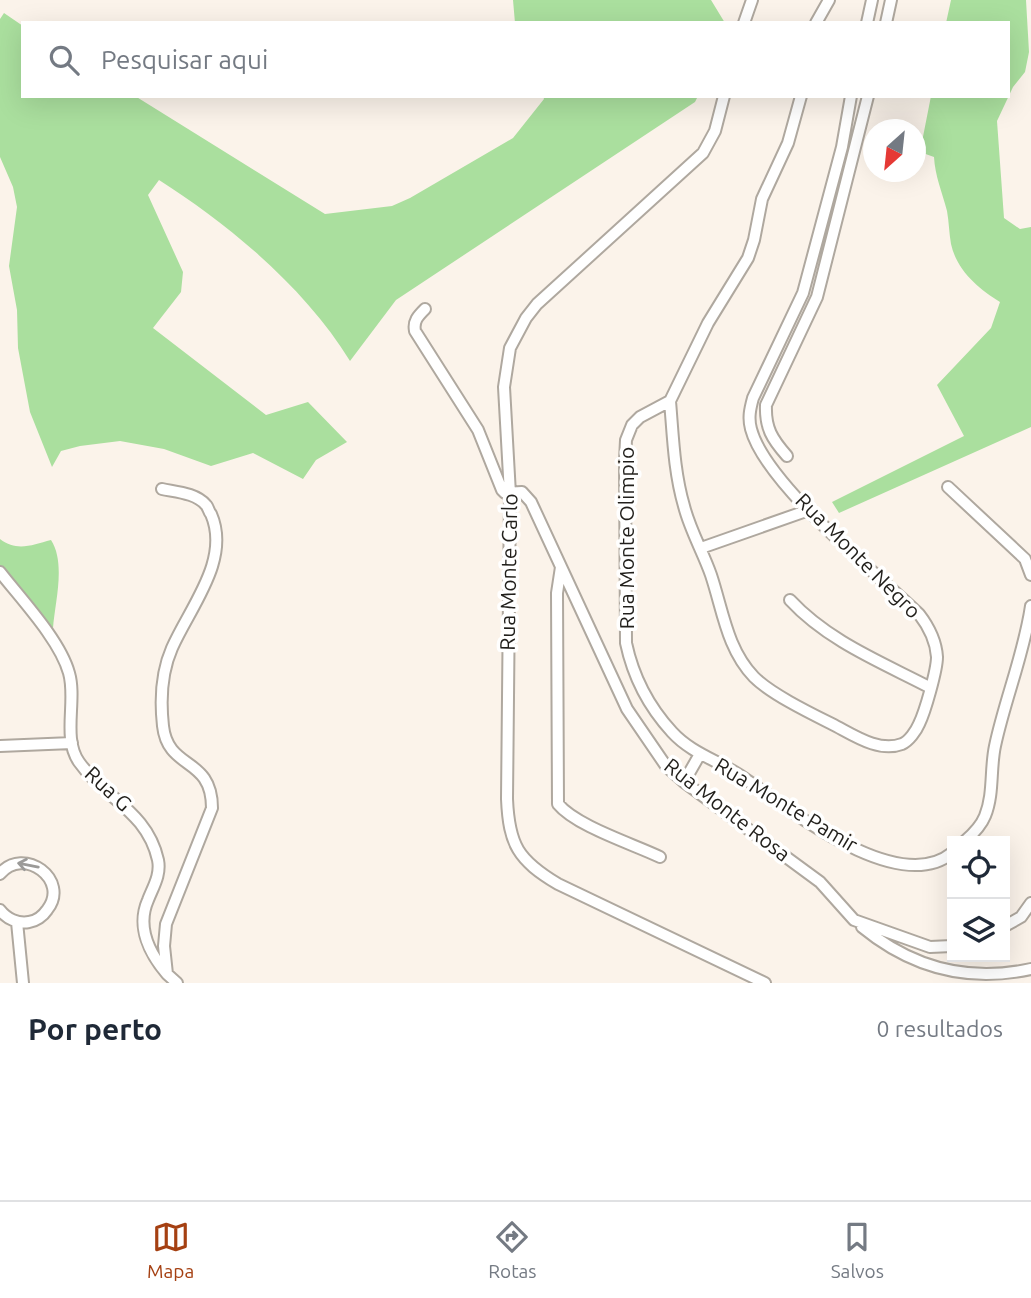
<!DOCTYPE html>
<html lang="pt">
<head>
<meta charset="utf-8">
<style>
	body { margin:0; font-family:Ubuntu,sans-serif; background:#f6f6f7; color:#1f2937 }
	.controls { position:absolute; right:21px; bottom:21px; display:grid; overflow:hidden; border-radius:0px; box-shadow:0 7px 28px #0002 }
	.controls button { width:63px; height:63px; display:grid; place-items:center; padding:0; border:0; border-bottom:2px solid #e0e1e3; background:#fff; color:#1f2937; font:35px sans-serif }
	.compass { position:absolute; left:863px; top:119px; width:63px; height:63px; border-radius:50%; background:#fff; box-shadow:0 7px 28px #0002; rotate:207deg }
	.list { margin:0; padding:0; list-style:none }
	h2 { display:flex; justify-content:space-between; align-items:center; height:91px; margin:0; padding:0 28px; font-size:30px }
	h2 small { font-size:23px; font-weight:400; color:#747a83 }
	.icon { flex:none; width:38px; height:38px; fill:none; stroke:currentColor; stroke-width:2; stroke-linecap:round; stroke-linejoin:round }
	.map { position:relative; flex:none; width:1031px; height:983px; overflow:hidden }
	.search { position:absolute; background:#fff; box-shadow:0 7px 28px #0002; left:21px; right:21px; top:21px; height:77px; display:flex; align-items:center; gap:18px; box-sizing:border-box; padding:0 24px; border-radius:0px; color:#747a83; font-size:26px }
	.sheet { height:217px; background:#fff }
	nav { display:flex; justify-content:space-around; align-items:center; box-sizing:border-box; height:98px; border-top:2px solid #e0e1e3; background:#fff; font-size:19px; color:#747a83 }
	nav a { display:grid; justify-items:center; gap:4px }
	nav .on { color:#a54012 }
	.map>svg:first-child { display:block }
</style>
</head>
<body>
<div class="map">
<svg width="1031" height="983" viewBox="0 0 1031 983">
	<rect width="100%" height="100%" fill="#fbf3ea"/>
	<path fill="#aadf9e" d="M513,0h198l14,23h-210z
		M951,0h75l3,52 -4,20 -12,15 -16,34 7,97 16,11 11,-2v200l-192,86 -7,-11 132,-66 -27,-51 54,-57 9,-26c-21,-13 -43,-31 -49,-58 -2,-11 -2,-22 -4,-33 -5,-19 -12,-35 -13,-54l-14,-5 11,-56h77v-73h-62z
		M4,13l19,13v70h112l190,118 67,-8 18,-8 103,-60 31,-39 -1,-3h155l-3,6 -299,198 -46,61c-44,-72 -120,-136 -191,-181l-11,15 35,77 -2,20 -28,36 113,87 42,-13 39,40 -31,18 -13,19 -50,-26 -42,13 -47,-17 -44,-8 -40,5 -19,5 -9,16 -22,-55 -12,-64 -1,-38 -8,-44 8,-59 -4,-20 -13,-30v-138z
		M0,539c17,13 32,6 51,1 15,23 4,62 2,88l-53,-62z"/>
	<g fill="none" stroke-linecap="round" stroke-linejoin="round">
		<g stroke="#afa89f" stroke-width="14">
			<path id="minor" d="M744,23l8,-23
				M816,23l13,-23
				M867,23l5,-23
				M886,23l5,-23
				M724,96l-9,35 -12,22 -166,151 -11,14 -16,30 -6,39 6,107 -3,305c2,46 11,61 51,85l207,99
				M801,96l-13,47 -26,56 -8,41 -6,18 -40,65 -38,78 -30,16 -8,8 -6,15 -1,20 1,183c7,33 23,64 46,89 20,22 48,29 72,46 45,31 154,119 208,75
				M425,309c-7,7 -12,12 -10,22l63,99 24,60 3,3 17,-1 9,10 96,207 39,57 18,16 136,100 34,38 76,27 22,-1
				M670,401c3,35 4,71 14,105 6,24 19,46 27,69 12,36 16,74 43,102 17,17 56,36 78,47 20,10 46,29 70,20 7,-3 14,-13 17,-20 6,-12 18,-54 18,-67 -1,-17 -8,-30 -18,-43 -43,-41 -154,-131 -168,-185 -3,-11 -1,-20 2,-31l50,-105 39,-146 9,-51
				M787,456c-15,-17 -22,-28 -21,-51l51,-108 51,-201
				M948,487l77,72 6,16
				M162,489c14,3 34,4 44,16 1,0 4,9 5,9 20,46 -21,93 -39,134 -11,25 -12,51 -9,78 5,45 49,30 49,82l-46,116 -2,22 3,28 10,9
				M701,548l108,-38
				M561,567l-4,26 1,211c18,22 75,40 102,53
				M0,572c21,27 60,68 69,101 8,27 -7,65 10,89 26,37 68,49 79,98 3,15 -5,27 -10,40 -12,27 2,54 19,74
				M790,600c38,41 91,62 139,87
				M0,746l72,-3
				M684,782l16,-28
				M965,841c8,-7 16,-15 20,-25 9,-22 5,-47 10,-70 10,-47 29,-92 36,-140
				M0,874c23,-29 71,6 47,36 -4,6 -11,11 -18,12 -11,2 -22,-3 -29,-12
				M17,922l6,61
				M1005,926l16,-9 10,-14
				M862,927c50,41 105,56 169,42"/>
		</g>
		<use href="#minor" stroke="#fff" stroke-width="10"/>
	</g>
	<defs><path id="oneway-shaft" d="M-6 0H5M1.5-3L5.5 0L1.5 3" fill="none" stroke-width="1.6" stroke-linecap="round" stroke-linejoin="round" transform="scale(1.75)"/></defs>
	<use stroke="#9b9a98" href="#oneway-shaft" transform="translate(28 865) rotate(-169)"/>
	<g text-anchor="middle" stroke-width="7" stroke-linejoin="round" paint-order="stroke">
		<g font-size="21" fill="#211f1b" stroke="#fff">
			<text transform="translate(627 538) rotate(-90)" y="7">Rua Monte Olimpio</text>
			<text transform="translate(858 556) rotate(45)" y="7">Rua Monte Negro</text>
			<text transform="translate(509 572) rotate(-89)" y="7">Rua Monte Carlo</text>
			<text transform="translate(108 789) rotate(43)" y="7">Rua G</text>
			<text transform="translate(786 805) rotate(31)" y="7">Rua Monte Pamir</text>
			<text transform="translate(727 810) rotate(38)" y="7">Rua Monte Rosa</text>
		</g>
	</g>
</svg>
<div class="controls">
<button><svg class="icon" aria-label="locate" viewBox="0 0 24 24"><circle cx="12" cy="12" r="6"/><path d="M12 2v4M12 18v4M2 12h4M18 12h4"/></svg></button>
<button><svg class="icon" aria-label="layers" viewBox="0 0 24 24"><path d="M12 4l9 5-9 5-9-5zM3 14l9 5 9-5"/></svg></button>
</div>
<svg class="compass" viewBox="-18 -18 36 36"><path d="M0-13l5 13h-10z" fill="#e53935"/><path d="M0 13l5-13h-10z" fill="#747a83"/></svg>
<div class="search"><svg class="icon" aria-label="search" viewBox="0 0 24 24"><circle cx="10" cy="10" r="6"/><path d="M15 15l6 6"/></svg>Pesquisar aqui</div>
</div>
<section class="sheet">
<h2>Por perto<small>0 resultados</small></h2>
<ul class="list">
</ul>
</section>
<nav>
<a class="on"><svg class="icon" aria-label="map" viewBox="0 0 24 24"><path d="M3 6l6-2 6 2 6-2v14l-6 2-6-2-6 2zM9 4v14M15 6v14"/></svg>Mapa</a>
<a><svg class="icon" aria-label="directions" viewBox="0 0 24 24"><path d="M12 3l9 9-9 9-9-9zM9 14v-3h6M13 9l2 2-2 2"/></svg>Rotas</a>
<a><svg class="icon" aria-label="saved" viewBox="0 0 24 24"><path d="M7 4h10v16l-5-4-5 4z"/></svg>Salvos</a>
</nav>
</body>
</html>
